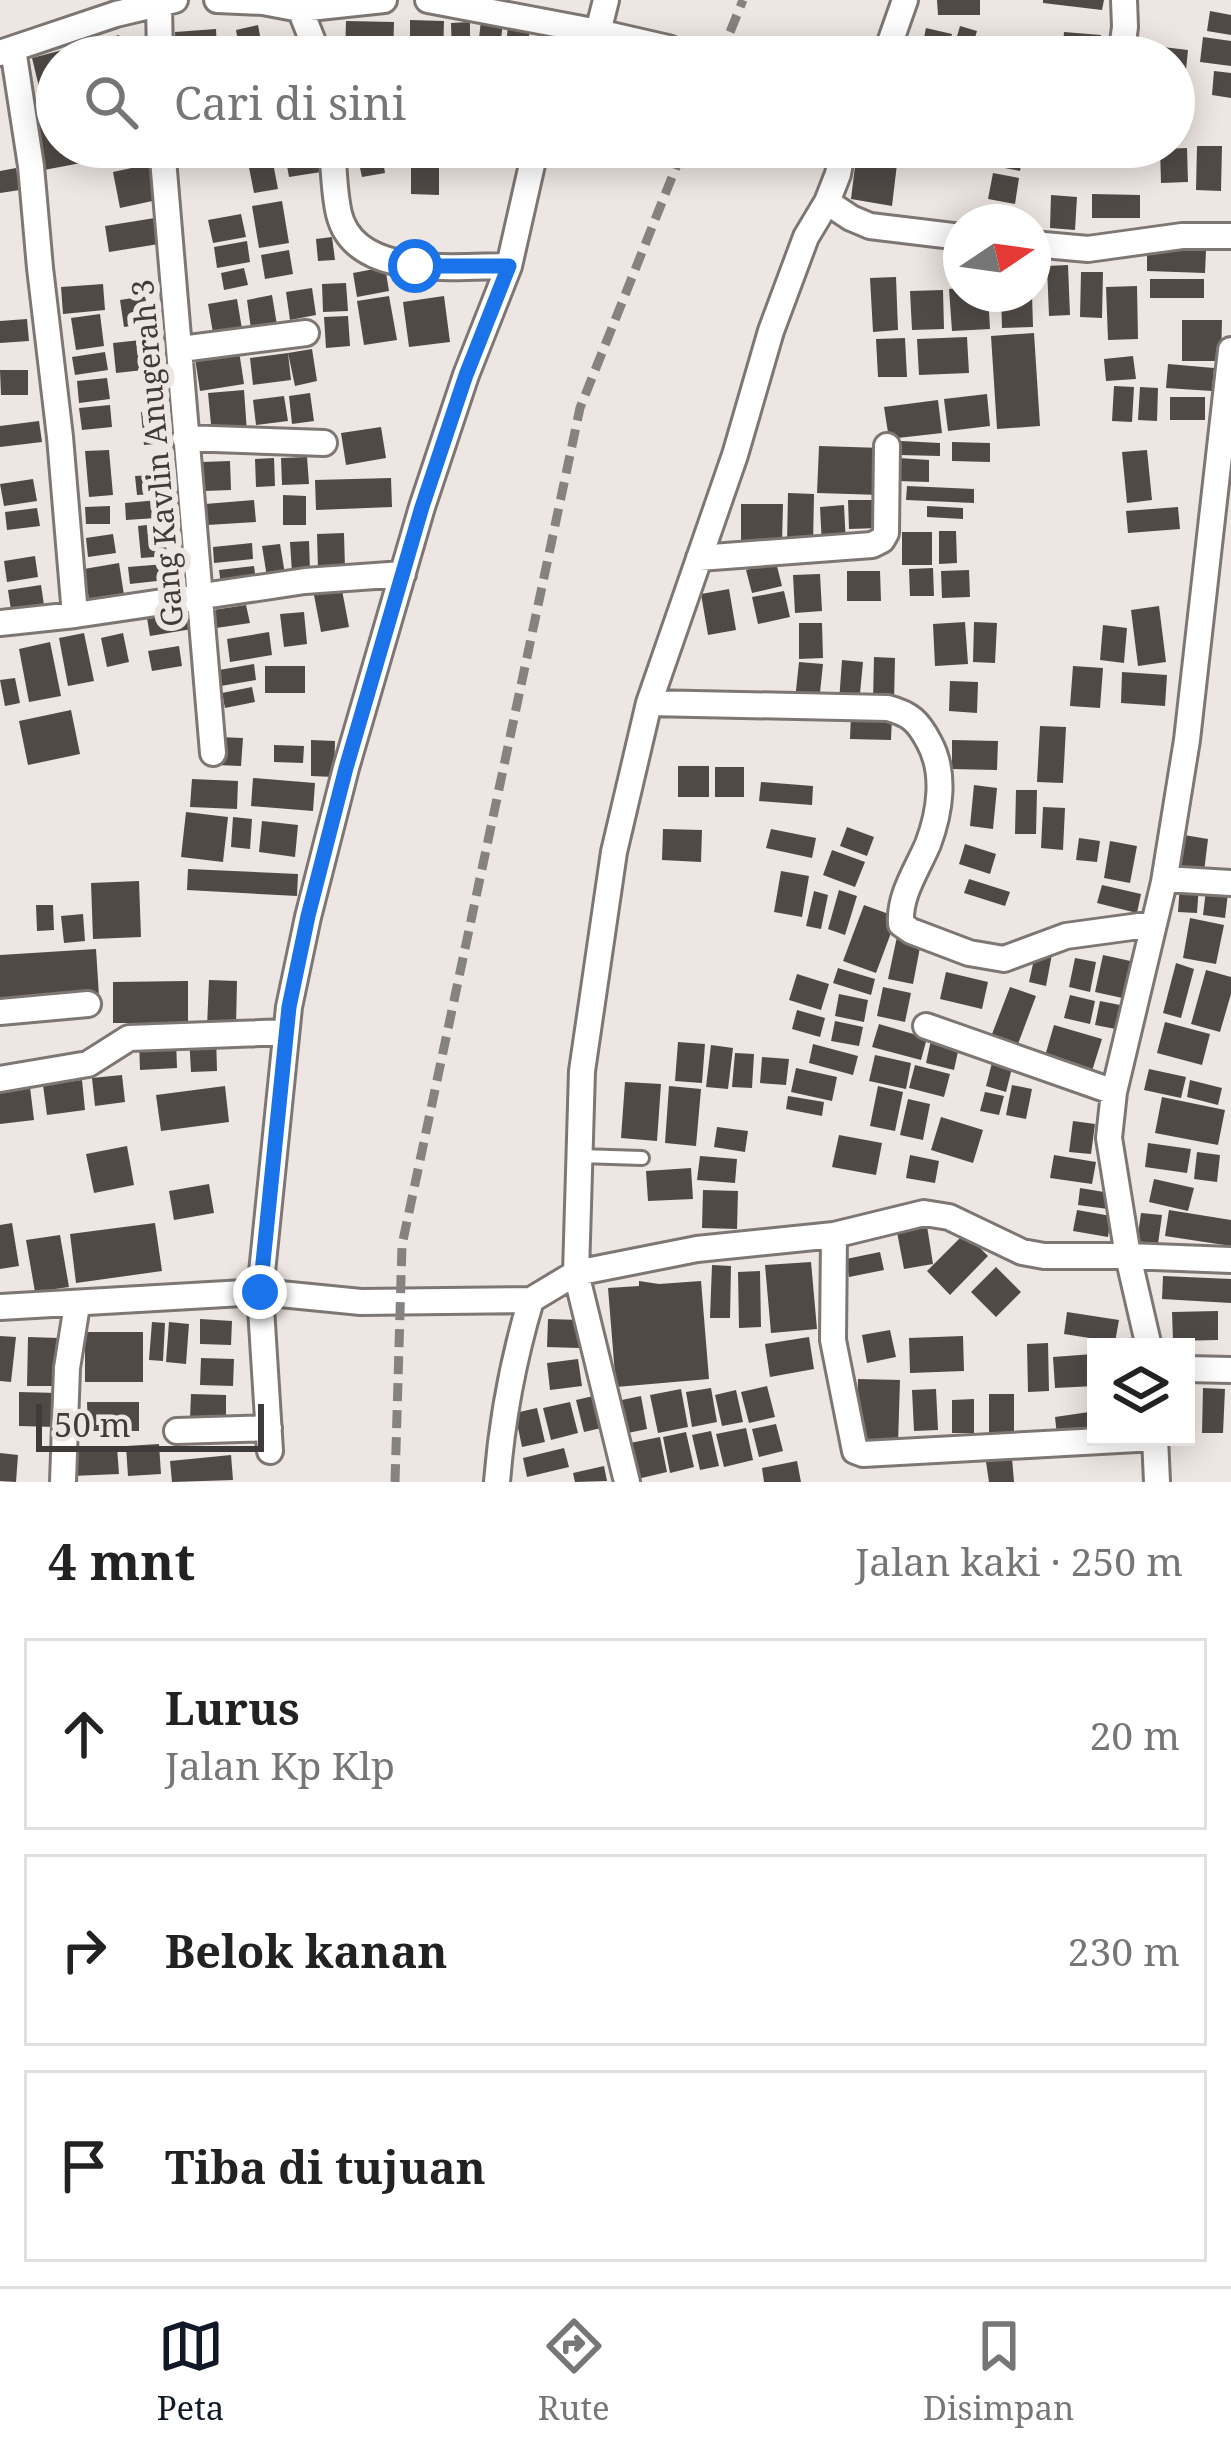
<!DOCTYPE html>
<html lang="id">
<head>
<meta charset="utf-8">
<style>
	body { margin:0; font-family:"Noto Serif",serif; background:#f2f2f2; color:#222 }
	.controls { position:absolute; right:36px; bottom:36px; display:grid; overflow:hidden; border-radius:0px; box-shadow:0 6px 30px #0003 }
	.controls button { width:108px; height:108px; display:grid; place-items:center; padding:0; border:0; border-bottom:3px solid #e0e0e0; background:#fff; color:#222; font:60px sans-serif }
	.compass { position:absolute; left:943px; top:204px; width:108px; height:108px; border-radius:50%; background:#fff; box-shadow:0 6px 30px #0003; rotate:77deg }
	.scale { position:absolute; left:36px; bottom:30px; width:228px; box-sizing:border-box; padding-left:12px; border:6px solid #3e3b3a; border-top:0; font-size:33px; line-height:42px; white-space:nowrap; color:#3e3b3a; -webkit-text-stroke:9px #ede6e2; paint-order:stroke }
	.stop { position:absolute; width:36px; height:36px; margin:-27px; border:9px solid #1a73e8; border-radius:50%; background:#fff }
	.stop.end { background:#1a73e8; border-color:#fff; box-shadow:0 3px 12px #0008 }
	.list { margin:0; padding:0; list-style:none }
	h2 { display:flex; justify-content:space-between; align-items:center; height:156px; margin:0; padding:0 48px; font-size:51px }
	h2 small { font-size:39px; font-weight:400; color:#767676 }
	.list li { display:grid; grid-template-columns:78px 1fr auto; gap:36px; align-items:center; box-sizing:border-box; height:192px; margin:0 24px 24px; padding:0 24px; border:3px solid #e0e0e0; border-radius:0px }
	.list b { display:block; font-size:45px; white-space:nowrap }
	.list p { margin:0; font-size:39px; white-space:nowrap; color:#767676 }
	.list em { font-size:39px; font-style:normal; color:#767676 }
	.icon { flex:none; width:66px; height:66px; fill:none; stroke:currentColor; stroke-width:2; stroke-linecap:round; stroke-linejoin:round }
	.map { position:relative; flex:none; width:1231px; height:1482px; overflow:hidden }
	.search { position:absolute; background:#fff; box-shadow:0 6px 30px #0003; left:36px; right:36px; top:36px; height:132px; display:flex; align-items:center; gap:30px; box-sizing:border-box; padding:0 42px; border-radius:66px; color:#767676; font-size:45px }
	.sheet { height:804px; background:#fff }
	nav { display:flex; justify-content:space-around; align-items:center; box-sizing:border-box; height:168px; border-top:3px solid #e0e0e0; background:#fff; font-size:33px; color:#767676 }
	nav a { display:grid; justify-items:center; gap:6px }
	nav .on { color:#111827 }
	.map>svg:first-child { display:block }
</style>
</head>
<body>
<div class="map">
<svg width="1231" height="1482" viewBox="0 0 1231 1482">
	<rect width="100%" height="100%" fill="#ede6e2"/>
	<path fill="#504a47" d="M937,0h43v15h-42z
		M1043,0h61l-2,10 -59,-7z
		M1210,11l21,4v20l-24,-4z
		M410,20l34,1 -1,36h-33z
		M481,20l22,2 -4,35h-22z
		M346,21l48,1 -1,35h-48z
		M470,22v35h-18l-1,-34z
		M258,25l6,32h-23l-5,-27z
		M508,25l22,1 -3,31h-22z
		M960,26l17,5 -8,26h-18z
		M538,28l21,1 -2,28h-21z
		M926,28l26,6 -6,23h-26z
		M216,29l1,22 -41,3 -1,-22z
		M1064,32l37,3 -1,22h-38z
		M119,35l6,22h-68v29l-17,5 -8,-33z
		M1203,37l28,4v25l-31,-4z
		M1163,47l25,3 -4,39 -10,-1v-31h-12z
		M1214,71l17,2v25l-19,-3z
		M57,115v32h21l3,16 -37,7 -9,-51z
		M1197,146h25l-1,45 -25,-1z
		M106,147h40l2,6 -39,9z
		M245,147h25l8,42 -24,4z
		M293,147h24l4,25 -32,5 -5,-28z
		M411,147h28v48l-28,-1z
		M998,147l26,2 -4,22 -26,-5z
		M1187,148l1,34 -27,1 -1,-34z
		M382,154l3,19 -23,4 -4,-18z
		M856,158l41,6 -5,42 -41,-7z
		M150,164l7,36 -37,8 -7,-36z
		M16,168l4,22 -20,3v-22z
		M993,173l26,5 -4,26 -27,-5z
		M1092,194l48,1v23h-48z
		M1051,195l26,2 -2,33 -25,-2z
		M282,201l7,42 -30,5 -7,-42z
		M241,214l5,23 -33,6 -5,-23z
		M161,217l4,26 -56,9 -4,-26z
		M332,237l3,23 -17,1 -2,-22z
		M247,241l3,21 -33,6 -3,-21z
		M1147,249l59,2 -1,22 -58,-2z
		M289,250l4,24 -28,5 -4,-24z
		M1068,265l2,50 -21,1 -2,-50z
		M385,267l4,24 -32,6 -4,-24z
		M244,268l4,17 -24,5 -3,-17z
		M1081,272h22l-1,46 -22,-1z
		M896,277l2,53 -25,2 -3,-54z
		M1150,279h54v19h-54z
		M346,283l2,28 -25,1 -1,-28z
		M103,284l2,26 -42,4 -2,-27z
		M1137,286l1,53 -30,1 -2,-53z
		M312,288l4,27 -26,5 -4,-28z
		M961,288v6h27l2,35 -38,2 -3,-42z
		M943,290l1,39 -32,1 -2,-39z
		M1001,294h31l1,33 -31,1z
		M272,295l5,30 -26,4 -4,-29z
		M145,296l5,27 -26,4 -4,-27z
		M389,296l8,44 -33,5 -7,-44z
		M444,296l6,46 -41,5 -6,-45z
		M237,299l5,30 -29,4 -5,-29z
		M100,314l4,32 -28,4 -5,-32z
		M348,316l2,30 -24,2 -2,-31z
		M27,319l2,22 -29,2v-22z
		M1182,320h40l-1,41h-39z
		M1034,333l6,93 -43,3 -6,-93z
		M967,337l2,36 -50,2 -2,-36z
		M159,338l3,30 -46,5 -3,-30z
		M905,338l2,39h-29l-2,-38z
		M312,349l5,32 -22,5 -7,-33z
		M239,351l5,33 -44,7 -5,-33z
		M105,352l3,18 -33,5 -3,-18z
		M288,353l3,27 -38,5 -3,-27z
		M1133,356l3,23 -30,2 -2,-22z
		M1168,364l46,4 -2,23 -46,-3z
		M0,370h28v25h-27z
		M107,378l3,21 -31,4 -2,-22z
		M1114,386l20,1 -2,35 -20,-1z
		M1140,387l18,1 -1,33 -19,-1z
		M244,390l3,42 -35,3 -4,-42z
		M310,393l4,28 -22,3 -3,-28z
		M987,394l3,32 -42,5 -4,-32z
		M284,396l4,25 -32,4 -3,-25z
		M1170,397h35v23h-35z
		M938,400l4,33 -53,6 -5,-32z
		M110,405l2,22 -30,3 -3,-22z
		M163,410l3,33 -22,2 -3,-33z
		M39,421l3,21 -42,5v-21z
		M381,427l5,31 -40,7 -5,-32z
		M901,441l39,2v13l-40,-1z
		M952,442l38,1v19l-38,-1z
		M819,446l63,2 -1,47 -64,-2z
		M109,450l4,45 -24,2 -4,-46z
		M1147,450l5,50 -25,3 -5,-51z
		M307,457l2,27 -27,1 -1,-27z
		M274,458l1,28 -19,1 -1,-28z
		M899,458l30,2v22l-31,-1z
		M230,461l1,29 -27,1 -2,-29z
		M168,474l1,19 -32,2 -2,-19z
		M391,478l1,29 -76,3 -1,-30z
		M33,479l4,22 -33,5 -4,-22z
		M907,486l67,3v14l-68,-3z
		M788,493l26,1 -1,51 -26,-1z
		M283,495l23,1v29h-23z
		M170,499l1,18 -45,3 -1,-17z
		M254,500l2,22 -49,3 -2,-21z
		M848,500h30l1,28 -30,1z
		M741,504h42l-1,39 -41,-1z
		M844,505l2,40 -24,1 -2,-39z
		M110,506v18h-24l-1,-17z
		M927,506l36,2v11l-36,-2z
		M1178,507l2,22 -52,4 -2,-22z
		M37,508l3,18 -33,4 -2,-18z
		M164,523l3,33 -26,2 -3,-32z
		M939,531h17l1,32 -18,1z
		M902,532h30v33h-30z
		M344,533l1,36 -27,1 -1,-36z
		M113,534l3,19 -28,4 -2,-19z
		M309,541l1,30 -18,2 -2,-31z
		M252,543l1,16 -39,4 -1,-16z
		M280,544l5,30 -18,3 -5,-31z
		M35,556l3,21 -31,5 -3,-21z
		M776,562l6,24 -30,7 -6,-23z
		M119,563l5,32 -35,5 -5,-31z
		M165,564l1,16 -36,4 -2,-17z
		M254,566l2,15 -35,4 -2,-15z
		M933,568l1,28h-24l-1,-27z
		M969,570l1,27 -28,1 -1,-27z
		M847,571h33l1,30h-34z
		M820,574l2,37 -27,2 -2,-38z
		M41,585l3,20 -33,5 -3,-20z
		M729,589l7,41 -28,5 -7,-41z
		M342,590l7,37 -28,5 -7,-37z
		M784,591l6,26 -32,7 -6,-27z
		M246,605l4,18 -34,5 -3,-18z
		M1159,606l7,56 -28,4 -7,-56z
		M189,611l3,18 -42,7 -3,-18z
		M304,612l3,32 -23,3 -4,-33z
		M965,622l3,42 -33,2 -2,-42z
		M974,622l23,1 -2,40 -22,-1z
		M799,623h23l1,35 -24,1z
		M1103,625l24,3 -3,35 -24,-3z
		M269,632l3,23 -42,7 -3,-23z
		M84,633l10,48 -26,5 -9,-48z
		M123,633l6,29 -22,5 -6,-29z
		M50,642l11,54 -32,6 -10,-53z
		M179,646l3,20 -30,5 -4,-20z
		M874,657l21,1 -1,44 -21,-1z
		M842,660l21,2 -4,42 -20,-2z
		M799,662l24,2 -4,38 -24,-2z
		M254,664l2,16 -41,7 -2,-16z
		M265,666h40v27h-40z
		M1073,666l30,2 -3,40 -30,-2z
		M1122,672l45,3 -2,31 -44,-3z
		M15,678l5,25 -15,3 -5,-26z
		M950,681l28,1 -1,31 -28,-2z
		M252,687l3,15 -30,6 -3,-15z
		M71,710l9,44 -52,11 -9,-44z
		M851,714l41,1 -1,25 -41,-1z
		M1040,726l26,1 -3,56 -26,-1z
		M218,737l25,1 -2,28 -24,-1z
		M311,740l24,1 -1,36 -23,-1z
		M952,740l46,1 -1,29 -45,-1z
		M274,745l30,1 -1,17 -29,-1z
		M678,766h31v31h-31z
		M715,767h29v30h-29z
		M253,778l62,5 -2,28 -62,-5z
		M192,779l46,2 -1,28 -47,-2z
		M761,782l52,4 -1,19 -53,-4z
		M974,785l23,3 -4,41 -23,-3z
		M1016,790h21l-1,44h-21z
		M1043,807l22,1 -2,42 -22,-2z
		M186,812l42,5 -5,45 -42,-5z
		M233,817l19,2 -2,30 -19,-2z
		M262,821l36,4 -3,32 -36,-5z
		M847,827l27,10 -7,19 -27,-10z
		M663,829l39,1 -1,32 -39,-2z
		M771,829l45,9 -4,20 -46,-10z
		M1184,835l24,4 -5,41 -24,-4z
		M1079,838l21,3 -3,21 -21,-2z
		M1110,841l27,5 -7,37 -26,-5z
		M965,844l31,10 -6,20 -31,-10z
		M832,850l33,12 -10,25 -32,-12z
		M188,869l110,5 -1,22 -110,-6z
		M781,871l28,5 -7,41 -28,-5z
		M969,879l41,13 -5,14 -41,-13z
		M139,881l2,56 -48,2 -2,-56z
		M1180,884l19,1 -2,28 -19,-1z
		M1102,885l39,9 -4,19 -40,-10z
		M839,890l18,6 -12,39 -17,-6z
		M1206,890l22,3 -3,25 -22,-3z
		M814,891l14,4 -7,34 -15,-3z
		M36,905h17l1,25 -17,1z
		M864,905l33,12 -21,56 -33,-12z
		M83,914l2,27 -21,2 -3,-27z
		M1190,918l34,7 -8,39 -33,-6z
		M898,932l24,5 -9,47 -25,-5z
		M96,949l3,47 -99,6v-47z
		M1036,950l16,4 -6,32 -17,-4z
		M1103,955l32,7 -8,37 -32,-7z
		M1075,958l21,4 -6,30 -21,-5z
		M1176,963l18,6 -13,49 -18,-5z
		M838,968l37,11 -4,16 -38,-12z
		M1206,970l25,7v17l-11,38 -29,-8z
		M946,972l42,10 -6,27 -42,-10z
		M797,974l32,10 -8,26 -32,-10z
		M209,980l28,1 -1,46h-29z
		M188,981v42h-75v-41z
		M883,987l28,6 -6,29 -28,-6z
		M1010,987l26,9 -21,56 -26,-10z
		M839,994l29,6 -4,22 -29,-6z
		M1070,995l25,6 -5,23 -26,-6z
		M1100,1001l25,5 -4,24 -26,-5z
		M797,1010l28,8 -5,19 -28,-8z
		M835,1021l28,6 -4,19 -28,-5z
		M1165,1022l45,12 -8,31 -45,-12z
		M879,1024l48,14 -6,22 -49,-13z
		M1054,1025l48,14 -10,32 -47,-15z
		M216,1035l1,36 -26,1 -2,-36z
		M176,1040l1,28 -37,2 -1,-29z
		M931,1040l28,7 -5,23 -28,-7z
		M678,1042l27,2 -3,39 -27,-2z
		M813,1044l45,12 -5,19 -44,-12z
		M711,1045l22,3 -5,41 -22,-2z
		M735,1053l19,1 -2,34 -20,-1z
		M875,1055l36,8 -5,26 -37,-8z
		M762,1057l27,2 -3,26 -26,-2z
		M993,1059l20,5 -7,28 -20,-6z
		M915,1065l35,9 -6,23 -35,-9z
		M796,1068l41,9 -5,24 -41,-9z
		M1149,1069l37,8 -5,21 -37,-8z
		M122,1075l3,27 -30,4 -3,-28z
		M82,1080l3,30 -38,5 -4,-30z
		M1190,1080l32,8 -4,17 -31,-8z
		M625,1082l36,2 -4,57 -36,-3z
		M1012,1085l20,4 -6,30 -20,-4z
		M225,1086l4,36 -68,9 -5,-36z
		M669,1086l32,3 -5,57 -31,-3z
		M878,1086l25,6 -8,39 -25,-5z
		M30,1087l4,33 -34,4v-33z
		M985,1092l19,4 -5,19 -19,-4z
		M788,1096l36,6 -2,14 -36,-7z
		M1162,1097l63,13 -7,35 -63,-12z
		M908,1099l22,5 -7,36 -23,-5z
		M941,1117l42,13 -10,33 -42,-13z
		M1073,1121l22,3 -4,30 -22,-2z
		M717,1127l31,4 -3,21 -31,-5z
		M839,1135l43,8 -6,32 -44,-8z
		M1148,1143l43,6 -4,24 -42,-6z
		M127,1146l7,39 -40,8 -8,-39z
		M1197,1152l23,3 -3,27 -23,-3z
		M910,1155l29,6 -4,22 -29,-5z
		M1054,1155l42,7 -4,22 -42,-6z
		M700,1156l37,3 -2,24 -38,-3z
		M691,1168l2,31 -45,2 -2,-30z
		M1154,1179l40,9 -6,23 -39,-9z
		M209,1184l5,29 -40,7 -5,-29z
		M1080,1188l30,5 -2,16 -30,-4z
		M703,1190l35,1 -1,38 -35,-1z
		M1077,1210l34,6 -3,21 -35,-6z
		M1169,1210l62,10v26l-66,-10z
		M1141,1213l21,2 -4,29 -21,-3z
		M12,1223l7,43 -19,3v-44z
		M155,1223l7,48 -86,12 -6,-49z
		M927,1226l6,38 -29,5 -7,-37z
		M965,1233l23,23 -38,39 -23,-24z
		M60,1235l9,52 -34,5 -9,-52z
		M880,1252l4,18 -35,7 -3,-18z
		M811,1262l6,67 -46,4 -6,-68z
		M712,1265l19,1 -1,52h-20z
		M996,1267l25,25 -25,25 -25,-25z
		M760,1271l1,56 -22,1 -1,-56z
		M1163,1276l68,3v24l-69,-4z
		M639,1281l20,3 42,-3 8,98 -93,8 -8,-99 31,-2z
		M1218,1311v29l-45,1 -1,-29z
		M1067,1312l52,8 -4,22 -51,-8z
		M200,1319l32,2 -1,24 -31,-1z
		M548,1319l32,1 -1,28 -32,-1z
		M152,1322l13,1 -2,38 -14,-1z
		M169,1322l20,2 -3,40 -20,-2z
		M890,1330l6,27 -29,6 -5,-28z
		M85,1332h58v50h-58z
		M0,1336l16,1 -5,45 -11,-1z
		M963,1336l1,35 -54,2 -1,-35z
		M28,1337l31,1v48h-32z
		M809,1337l5,32 -44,8 -5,-33z
		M1048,1343l1,48 -21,1 -1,-48z
		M1093,1354l2,32 -40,2 -2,-31z
		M201,1358l33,1 -1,27 -33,-1z
		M578,1359l4,27 -32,4 -3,-27z
		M858,1379l42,1 -2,64 -42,-2z
		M767,1386l8,31 -26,6 -8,-31z
		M711,1388l6,34 -25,5 -6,-35z
		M1203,1388l22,1 -2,44h-21z
		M681,1389l7,38 -30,6 -8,-38z
		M936,1389l2,41 -24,1 -2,-41z
		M736,1390l7,32 -21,4 -7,-31z
		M19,1392l39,1 -1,34 -38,-1z
		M191,1394l35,1v25l-36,-1z
		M602,1394l8,32 -26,6 -8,-32z
		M989,1394h25v41l-25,-1z
		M641,1396l6,33 -24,5 -6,-33z
		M974,1399v34h-22v-33z
		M87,1402h52v29h-51z
		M570,1402l8,31 -27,7 -8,-32z
		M537,1408l8,34 -23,5 -7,-34z
		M1096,1411v21l-39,4 -2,-19z
		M776,1424l7,27 -24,6 -7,-28z
		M746,1428l7,32 -29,7 -8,-33z
		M711,1431l8,35 -19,4 -8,-35z
		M686,1432l8,35 -24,6 -7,-36z
		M660,1437l7,35 -34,8 -8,-36z
		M159,1444l2,30 -33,2 -2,-30z
		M117,1447l2,27 -47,2 -1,-27z
		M564,1448l5,19 -42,10 -4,-19z
		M0,1453l18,2 -2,27 -16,-1z
		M231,1455l2,25 -61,2 -2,-21z
		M1012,1458l2,24h-25l-3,-20z
		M797,1461l4,21h-37l-2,-14z
		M604,1466l3,15 -32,1 -2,-9z"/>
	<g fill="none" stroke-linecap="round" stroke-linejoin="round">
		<g stroke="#7d7673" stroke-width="18">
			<path id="lane" d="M580,1156l62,2"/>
		</g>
		<g stroke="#7d7673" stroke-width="30">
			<path id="street" d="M217,0l46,2 37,7 19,48
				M428,0l170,32 8,-32
				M159,5l1,52
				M300,9l84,-9
				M13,49l18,117 9,102 20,169 15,178
				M0,53l116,-39 59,-14
				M587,57l11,-25 70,16 20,9
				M885,57l20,-57
				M1121,57l4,-30 -1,-27
				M162,147l51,606
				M332,147c2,22 2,46 7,67 16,66 118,52 170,52
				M843,147l-5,27 -11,28 24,16 19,8 91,11
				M1033,244l55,5 94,-13h49
				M181,349l125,-16
				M185,438l139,5
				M699,558l173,-13 10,-5 4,-7 1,-87
				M0,623l75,-8 230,-34 98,-7
				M649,703l239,5c22,6 30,13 41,34 17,31 11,70 -1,102 -11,26 -29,51 -27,80l10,7 58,22 35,6 62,-23 88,-12
				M1165,879l66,4
				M0,1012l88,-8
				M926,1026l188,66
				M0,1079l88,-15 41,-26 157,-6
				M834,1235l-1,105 22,111 8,3 292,-16
				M0,1307l260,-15 101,10 170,-2
				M1149,1347l-21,-91 -19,-118 5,-46 50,-210 23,-142 44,-390
				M1186,1369l45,1
				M177,1431l92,-3
				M1155,1437l2,45
				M270,1451l-10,-159 29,-285 19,-90 38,-149 76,-261 44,-132 43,-109 27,-119
				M63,1482l4,-114 10,-63
				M497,1482c5,-63 16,-122 34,-182l45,-27 6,-202 32,-219 35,-149 86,-248 36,-124 35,-94 21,-35
				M627,1482l-51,-209 121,-24 137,-14 90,-22 25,4 73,35 22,4h84l103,4"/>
		</g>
		<use href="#lane" stroke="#fff" stroke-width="12"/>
		<use href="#street" stroke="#fff" stroke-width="24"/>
		<path stroke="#868280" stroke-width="9" stroke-dasharray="18 9" stroke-linecap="butt" d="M720,57l23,-57
			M395,1482l7,-237 178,-837 104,-261"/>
	</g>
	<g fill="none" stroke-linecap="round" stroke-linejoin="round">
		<path stroke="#1a73e8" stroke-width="15" d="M260,1292l29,-285 19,-91 38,-148 76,-261 44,-132 43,-109h-94"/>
	</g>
	<g text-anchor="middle" stroke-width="12" stroke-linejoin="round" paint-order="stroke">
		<g font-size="30" fill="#3e3b3a" stroke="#ede6e2">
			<text transform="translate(158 453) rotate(-95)" y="10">Gang Kavlin Anugerah 3</text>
		</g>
	</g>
</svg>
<div class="controls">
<button><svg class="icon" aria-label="layers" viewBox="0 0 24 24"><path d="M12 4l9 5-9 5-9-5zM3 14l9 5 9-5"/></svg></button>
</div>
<svg class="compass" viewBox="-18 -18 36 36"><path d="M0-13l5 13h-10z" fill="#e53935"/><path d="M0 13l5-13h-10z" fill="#767676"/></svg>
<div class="scale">50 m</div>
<div class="stop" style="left:415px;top:266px"></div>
<div class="stop end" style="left:260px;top:1292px"></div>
<div class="search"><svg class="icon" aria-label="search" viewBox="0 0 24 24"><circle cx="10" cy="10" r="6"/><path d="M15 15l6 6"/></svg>Cari di sini</div>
</div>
<section class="sheet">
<h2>4 mnt<small>Jalan kaki · 250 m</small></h2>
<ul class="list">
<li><svg class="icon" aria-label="ahead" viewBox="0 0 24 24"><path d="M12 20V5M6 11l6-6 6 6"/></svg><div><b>Lurus</b><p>Jalan Kp Klp</p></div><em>20 m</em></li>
<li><svg class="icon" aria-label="right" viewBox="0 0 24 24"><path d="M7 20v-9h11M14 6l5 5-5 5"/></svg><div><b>Belok kanan</b></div><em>230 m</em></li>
<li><svg class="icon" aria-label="arrive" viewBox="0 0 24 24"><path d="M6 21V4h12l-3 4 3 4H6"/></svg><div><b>Tiba di tujuan</b></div></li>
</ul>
</section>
<nav>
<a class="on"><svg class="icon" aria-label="map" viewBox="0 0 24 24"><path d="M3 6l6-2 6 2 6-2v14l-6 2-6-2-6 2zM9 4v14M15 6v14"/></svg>Peta</a>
<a><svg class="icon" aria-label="directions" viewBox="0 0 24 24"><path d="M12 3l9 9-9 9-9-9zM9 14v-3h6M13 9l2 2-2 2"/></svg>Rute</a>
<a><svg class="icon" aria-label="saved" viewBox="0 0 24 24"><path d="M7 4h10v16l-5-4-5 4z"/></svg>Disimpan</a>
</nav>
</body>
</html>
